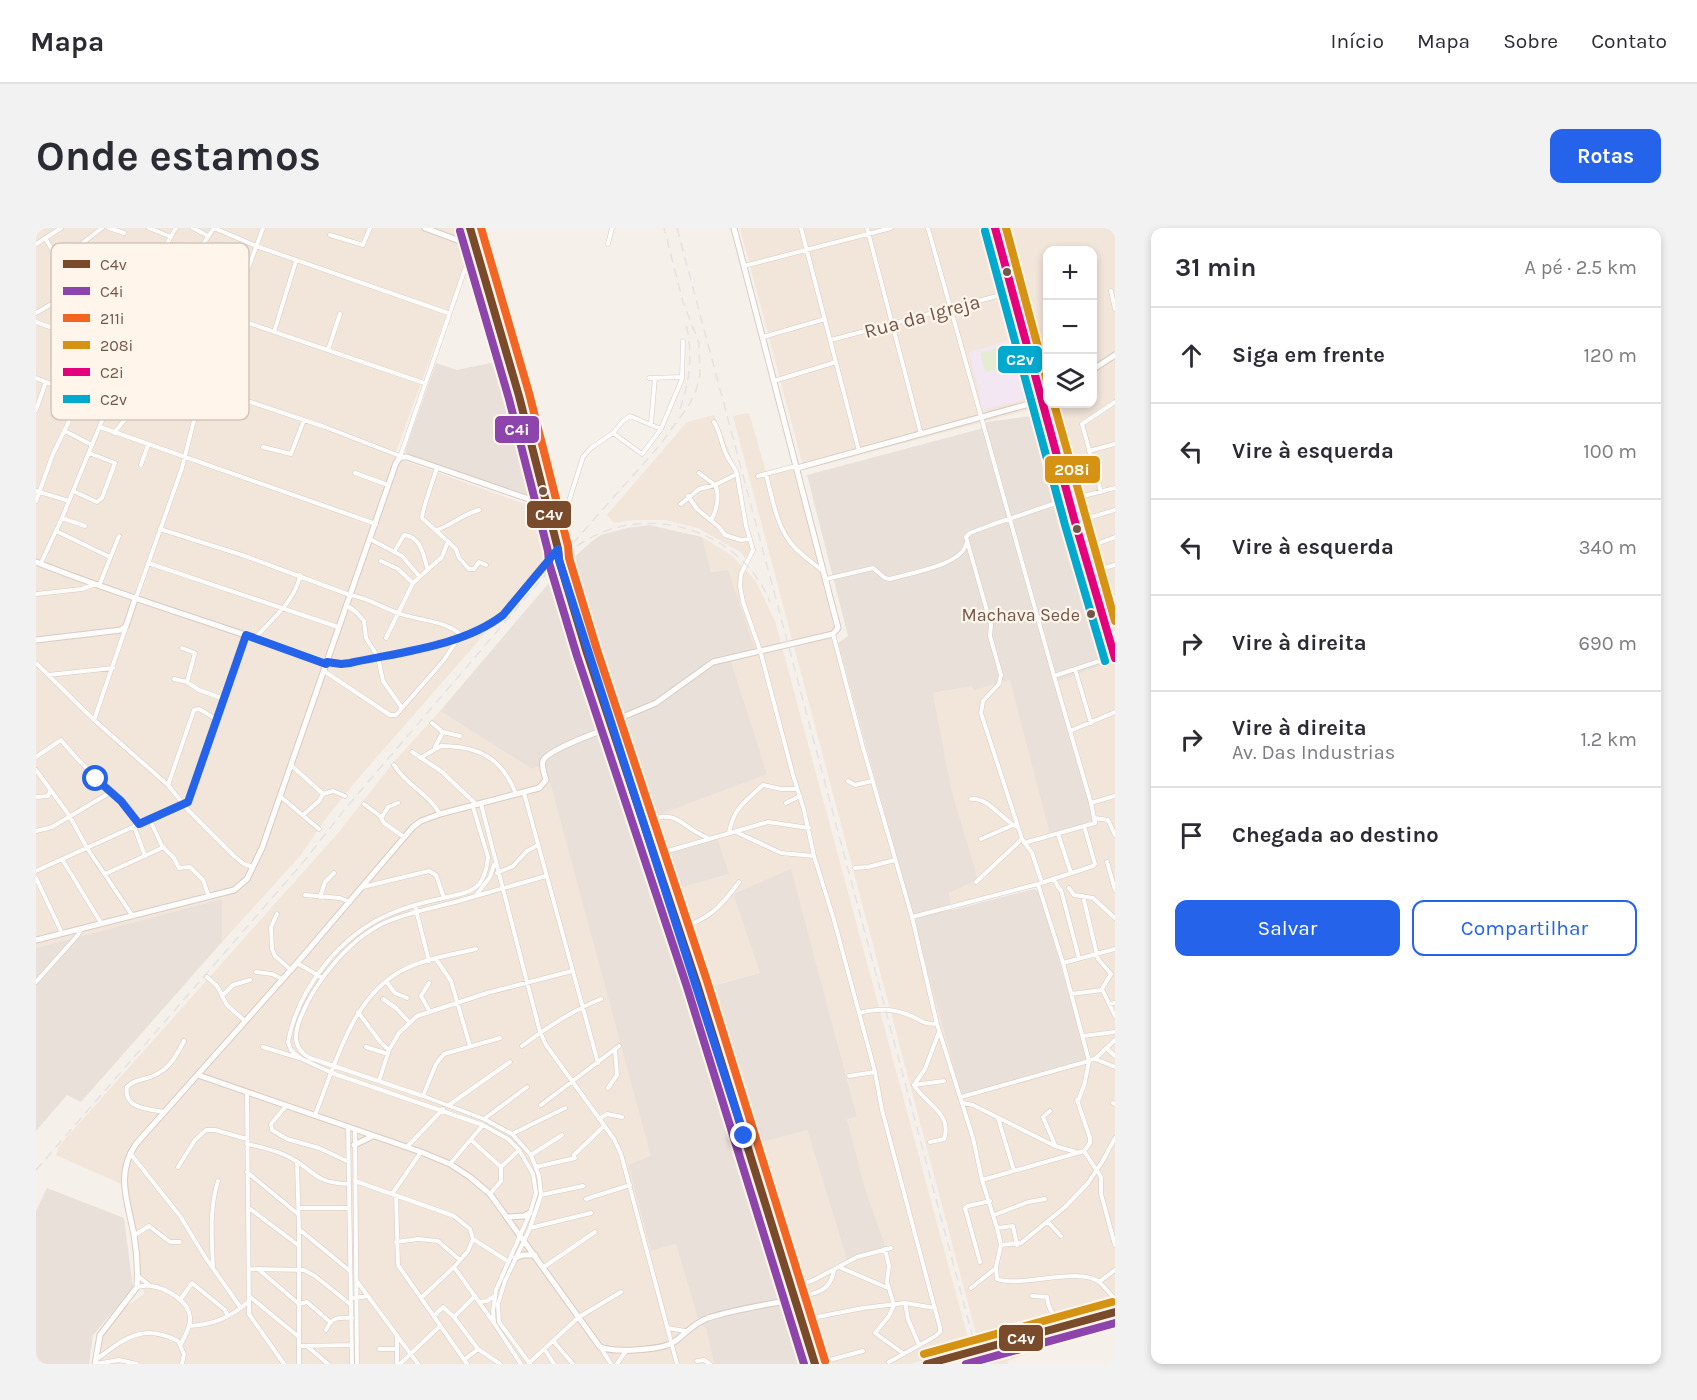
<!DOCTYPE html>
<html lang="pt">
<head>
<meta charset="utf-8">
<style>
	body { margin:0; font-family:Karla,sans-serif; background:#f2f2f3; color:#2b2b33 }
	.controls { position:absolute; right:18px; top:18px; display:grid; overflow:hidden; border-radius:12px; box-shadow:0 3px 9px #0003 }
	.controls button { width:54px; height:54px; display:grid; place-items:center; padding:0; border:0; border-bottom:2px solid #e1e1e2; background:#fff; color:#2b2b33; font:30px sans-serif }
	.stop { position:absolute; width:18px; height:18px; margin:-14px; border:4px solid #2563eb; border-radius:50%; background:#fff }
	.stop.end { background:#2563eb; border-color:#fff; box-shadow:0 2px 6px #0008 }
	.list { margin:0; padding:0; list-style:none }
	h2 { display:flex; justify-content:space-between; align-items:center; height:78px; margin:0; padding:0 24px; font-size:26px }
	h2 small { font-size:20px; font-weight:400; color:#7c7c81 }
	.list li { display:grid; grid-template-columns:39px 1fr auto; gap:18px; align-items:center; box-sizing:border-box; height:96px; padding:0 24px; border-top:2px solid #e1e1e2 }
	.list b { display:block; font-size:22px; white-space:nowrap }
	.list p { margin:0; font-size:20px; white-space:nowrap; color:#7c7c81 }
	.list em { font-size:20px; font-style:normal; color:#7c7c81 }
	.actions { display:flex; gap:12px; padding:18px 24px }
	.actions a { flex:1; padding:14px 0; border:2px solid #2563eb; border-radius:12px; text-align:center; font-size:21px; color:#2563eb }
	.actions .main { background:#2563eb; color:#fff }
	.icon { flex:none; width:33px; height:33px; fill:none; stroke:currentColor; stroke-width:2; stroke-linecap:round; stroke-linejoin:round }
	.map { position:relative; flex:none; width:1079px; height:1136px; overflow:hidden; border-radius:12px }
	header { display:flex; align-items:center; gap:36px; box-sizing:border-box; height:84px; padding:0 30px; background:#fff; border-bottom:2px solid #e1e1e2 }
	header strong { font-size:28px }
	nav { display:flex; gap:33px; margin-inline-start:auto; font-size:21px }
	.intro { display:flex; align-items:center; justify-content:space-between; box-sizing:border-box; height:144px; padding:0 36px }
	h1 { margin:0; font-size:42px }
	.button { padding:15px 27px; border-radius:12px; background:#2563eb; color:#fff; font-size:21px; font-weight:700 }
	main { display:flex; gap:36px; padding:0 36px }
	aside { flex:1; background:#fff; border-radius:12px; box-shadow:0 3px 9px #0003 }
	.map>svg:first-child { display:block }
</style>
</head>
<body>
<header>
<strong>Mapa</strong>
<nav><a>Início</a><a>Mapa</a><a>Sobre</a><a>Contato</a></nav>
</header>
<div class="intro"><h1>Onde estamos</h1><a class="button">Rotas</a></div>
<main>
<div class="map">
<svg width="1079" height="1136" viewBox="0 0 1079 1136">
	<rect width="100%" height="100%" fill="#f6f0ea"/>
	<path fill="#f2e5da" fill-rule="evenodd" d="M0,0h429l6,19 -77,210 150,54 14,39 -203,232 -31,39 -24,35 -78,86v-43l-186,49z
		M704,0h375v1095l-108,38 1,3h-24l-251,-948 16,-3 18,62 26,-6 53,205 117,423 128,-36 -51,-176 -89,21 -2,-13 29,-14 -27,-91 -18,-95 39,-7 2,3 36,-9 8,28 36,-25 54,-20 -72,-255 -232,62zM1011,22h45v154h-45z
		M678,187l12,28 14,38 9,58 6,14 -7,9 -8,-10 -42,-24 -33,-8h-32l-19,3 -7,-8 80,-93z
		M666,309l29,18 24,25 20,41 195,725 -60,18h-89l-67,-220 53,-14 41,133 39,-12 -22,-63 -18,-69 10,-4 -66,-245 -58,24 27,79 -58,15 -31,-98 58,-16 -69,-20 -11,-36 118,-44 -37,-112 -2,-92 -17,2z
		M404,483l92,58 13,-5 107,393 -24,8 23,86 25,-7 21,72 8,9 9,39h-616l3,-26 23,-30 20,-14 -18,-108 -70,-31 3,-9 280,-314 54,-69z"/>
	<path fill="#e9e0da" d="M468,132l37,135 -2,5 -131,-45 -3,-4 31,-88 21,7z
		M1002,187l70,248 -54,20 42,141 -45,14 -41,-158 -36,10 -2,-4 -39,7 18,95 27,91 -29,14 3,17 82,-21 5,3 50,170 -127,35 -124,-454 10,-7 -41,-161 173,-46 7,-7z
		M613,297l53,12 9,35 17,-2 27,80 -24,12 36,112 -125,47 11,35 64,-18 12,36 -64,18 32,98 63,-17 -27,-79 58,-25 66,247 -10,3 18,69 22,63 -39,12 -41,-133 -66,18 70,216h-97l-8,-35 -9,-13 -21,-72 -25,7 -23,-86 23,-9 -106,-392 -13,5 -92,-58 120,-141 31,-28 10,-7 26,-7z
		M186,671v43l-141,160 -14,-7 -31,36v-183z
		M11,960l77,30 9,70 -40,47 -4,29h-53v-153z"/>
	<path fill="#f2e7f2" d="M980,110l17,59 -50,13 -14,-58z"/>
	<path fill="#e4edd4" d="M975,117l6,20 -32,7 -5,-19z"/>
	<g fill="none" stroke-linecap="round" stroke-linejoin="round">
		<g stroke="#d4ccc6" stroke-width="5">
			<path id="street" d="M73,0l15,5
				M113,0l22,9
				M157,0l15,8
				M178,0l42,18 192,67
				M765,0l58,223
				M831,0l54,206
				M892,0l126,448
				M294,7l33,10 7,-17
				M9,10l18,29
				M0,16l25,-16
				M572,16l4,-16
				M44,17l22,-17
				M166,18l45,24
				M126,24l14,-24
				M708,38l147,-38
				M1075,63l4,18
				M0,85l93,-54 20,-13 38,22
				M195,89l193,66
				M0,94l50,18v6l-8,22 44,17
				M18,101l10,-31
				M238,104l22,-71
				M108,109l48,20
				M727,109l62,-18
				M42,110l17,-36 13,-22 2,-10
				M795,112l181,-48
				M137,122l10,-22 12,-20 21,-53
				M292,122l12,-36
				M96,134l42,19
				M59,146l25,-58 28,-39h4l21,13
				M0,150l72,28
				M613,150l33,-1
				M738,153l62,-19
				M170,159l119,40 75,29
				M109,176l7,-16
				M0,182l10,-28
				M678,194c7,11 7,23 13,34 3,6 8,11 10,18
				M615,195l4,-45
				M64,199l276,97
				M625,201l21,-50 1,-38
				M29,203l27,14
				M78,205l25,-31 21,9
				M227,219l28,7 13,-34
				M1053,223l26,-7
				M364,229l73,-211
				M105,237l7,-20
				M401,239c-3,12 -15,42 -15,51l34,31 3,9 10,11h5l5,-7 7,3
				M319,245l33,12
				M663,245l16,12 22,-11 9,52 7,24 -12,24 -1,12 3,16 17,48 33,125 11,35 10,46 20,64 41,152 7,38 58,218v4l-6,5 -45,25
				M730,246c6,23 10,49 24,68 9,12 22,20 33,29
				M722,248l34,-9 5,1
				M0,263l33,10
				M37,263l24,11 5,-4 13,-35 -26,-10
				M1065,264l-19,-68 33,-22
				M652,268l9,13 22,18 6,8 16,5 9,-1
				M0,273l17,-47 22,-45
				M645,276l18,-15 16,-4c5,9 2,26 -4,35
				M26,290l23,8
				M1039,294l40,-12
				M124,301l82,26 108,40c18,3 31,12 48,18 20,8 50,7 65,24
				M401,302c15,-5 26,-16 42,-20
				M20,303l54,26
				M334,311l32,17 17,20
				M520,312l5,-7 8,-32 14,-44 8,-9 22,-15 29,21 19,-25 -31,-13 -7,5 -10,12
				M1047,321l32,-12
				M358,324l10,-17c18,2 19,21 24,35
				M345,333l17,8 15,14
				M5,335l21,-45 46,-112 14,-21 30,-65 62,-92
				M112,335l190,64
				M1054,344l25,-7
				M790,351l47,-11 12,10 5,1c20,-6 72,-14 76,-35
				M63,358l20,-50
				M0,366l46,-5 14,-5
				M100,370l46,-130 11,-44 22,-65 48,-131
				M1064,376l15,-7
				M310,377l10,7 8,9 2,17 12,19 5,24 19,27
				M797,406l29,110 50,173 25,107 36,114 9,42 15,48 4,17 -5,22 1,12c22,9 83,-13 102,3 5,4 10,11 16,17
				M1073,407l6,-2
				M219,410c16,-18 41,-38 45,-63
				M350,410l27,-55 29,-26 6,-16
				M146,420l13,5 -8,29
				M1079,428l-61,20 37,127 24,-7
				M291,434l14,2 9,-1 75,-15 47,-14 31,-19 55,-66
				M0,435l58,57 74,65 21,26 45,45 10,8 9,3
				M1039,441l16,54
				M288,443l66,44h6l48,-55 15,-23
				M12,447l65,-7
				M138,451l13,3 12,8 25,9
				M58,492l32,-93
				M396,495l11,9 17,4
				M1034,503l45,-19
				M399,519l8,-15
				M376,524l29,19 36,34
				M0,529l25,-17c24,31 55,53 78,84
				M384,530l21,-12c38,0 61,12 75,48
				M358,537c12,20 35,29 46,49
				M256,538l31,28 10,-3 12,5
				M0,542l33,45 18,33 45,67
				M812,553l7,4 17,-4
				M132,557l26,-75 5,-1 17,10
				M488,565l74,270
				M0,569l12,-1 3,-6
				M245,569l38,32
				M935,571c18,-2 31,21 46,28
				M750,575l14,-7
				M328,576l16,12 4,7 20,14
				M445,576l59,228 6,13 68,94 7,15 56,210
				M437,579l15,50c-1,11 -4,26 -15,32 -9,6 -20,6 -30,9 -18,4 -37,9 -53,16 -50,21 -92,75 -102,128l3,8 9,8 32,15 151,52 25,14 11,11 14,24 3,19 -6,20 -34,77 -3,21 1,12 27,41
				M267,587l16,-14 4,-7
				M346,589l6,-10 10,-4
				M1059,590l13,2 7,15
				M114,592l12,26 12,12 5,10 11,-1 13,13 6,17
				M606,593c40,-12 33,3 66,17
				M98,598l11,30
				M0,603l16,-4 59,-35
				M700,604l45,21 33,3
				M693,605c5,-26 16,-31 34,-48l18,4h16
				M1022,606l13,39
				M945,611l32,-14
				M988,615l71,-20 -4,-20
				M618,627l114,-33 41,6
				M26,631l39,64
				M1071,634l8,28
				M819,640l13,-1 27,-7
				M0,643l152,-69 58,-167
				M461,645l16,-7 14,-15 11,-6
				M69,646l59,-27
				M0,650l26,55
				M1018,651l4,8 3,3 18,68
				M940,654l46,-43
				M1006,655l-10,-30 -10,-14 -41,-126 2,-12 16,-17 2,-9 -11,-39 1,-11 -25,-88 4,-4 21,-8 65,-22 59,-15
				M327,659l66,-16 7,4 8,23
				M1033,660l5,7 19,3 22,20
				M441,666l13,-17 4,-12
				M269,667l35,3 10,4
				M1047,668l15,63 13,15 -9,15 13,27
				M284,669l5,-15 9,-9
				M379,678l14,55
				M241,686l-6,13 1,22 3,7 16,14
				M876,689l126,-33 55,-18 2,-2 -11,-38
				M642,701c31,-10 42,-21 61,-47
				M400,731l15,22 19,65
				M261,735l26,15
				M1027,735l52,-14
				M220,744l16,2 10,5
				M171,749l10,9 5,9
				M350,753l9,12 12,5
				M0,754l41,-46 5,-8
				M1035,766l31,-4
				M347,771l14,10 12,13
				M1073,776l6,-1
				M393,782l-8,-14 8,-13
				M322,784l23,31 8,7
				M823,785c17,-4 30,-5 47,1 15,5 13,10 31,10
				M209,793l-18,-16 -5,-9 11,-11 17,-5
				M1047,808l32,-4
				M486,818c24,-18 51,-36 79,-47
				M227,819l36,11
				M330,819l22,7
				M1070,820l9,8
				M1059,831l20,-19
				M1053,832l6,-1 20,8
				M813,848l26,-4
				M343,853l10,-31 10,-17 18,-17 70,-23 85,-22
				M878,857c11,19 39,28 30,54l-14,3
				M878,857l11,-16 14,-37
				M878,857l30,-4
				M572,860l9,-13 -2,-25
				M211,865l2,221 35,50
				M387,868l13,-32 8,-10 56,-16
				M925,869l128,-36 -26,-98 -25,-79
				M1043,871l6,-17 4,-21
				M927,875l10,2 82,41 21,6
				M1077,875l2,1
				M413,877l61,-43
				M505,877l78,-59
				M250,878l-15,18 1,6 15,9 32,9 30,14
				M1014,883l-7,6 12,28
				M128,884c-15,-3 -41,-3 -37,-25 7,-8 17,-7 26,-11 17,-7 23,-20 31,-35
				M279,887c20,-49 36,-117 86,-144 22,-12 50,-16 75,-22
				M962,890l16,53
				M448,891l43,-32
				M563,891l8,-5 15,3
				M312,899l4,237
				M319,901l2,235
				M476,906l53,-26
				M435,912l30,27v14l-11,13
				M211,916c14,3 29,6 42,13 27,14 24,26 60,27
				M371,919l36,-38
				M1048,923l17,26v17l14,51
				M94,925l50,63 25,41 36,51
				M495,927l31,-20
				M538,927l30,-29
				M261,935l2,66v135
				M414,936l33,-39
				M142,939l17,-27 11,-10h9l32,9
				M465,939l18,-17
				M500,939l39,-9
				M211,944l51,42
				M946,952l102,-29 6,-8v-5l-13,-38
				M319,953l99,35 16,13 3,10 -5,12 -14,16 -33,31
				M356,966l29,-42
				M505,967l42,-9
				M360,968l2,69 69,99
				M550,971l44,-14
				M213,980l49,37
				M263,980h49
				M958,987l34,-13 17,-3
				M1012,994l13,14
				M494,1000l61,-15
				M961,1000l16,-2 4,19
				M263,1001l51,42
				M99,1007l14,-9 21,16h10
				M437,1011l36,23
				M360,1014l22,-3 20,2 22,19
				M965,1017l20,-2 44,-36 23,-24 14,-21 13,-24
				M849,1021l4,17 -2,16 7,23 -5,11 -14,17 29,21
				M944,1034l-15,-54 3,-2 22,-5
				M418,1039l40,56
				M508,1039l51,-35
				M803,1039l49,21
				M177,1040c-1,-28 -4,-59 5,-87
				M213,1041l55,1 11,6 35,28
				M222,1041l41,35 8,-2 23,20
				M102,1048l11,9
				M320,1052l62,84
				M1063,1054l16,-12
				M101,1059c5,-1 10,-2 14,-1 15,2 38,15 39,31 1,9 -5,19 -9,27
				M755,1059l21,-6 45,-24 34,-9
				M935,1060l25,-20
				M213,1068l50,41
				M996,1068l15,1c1,9 4,18 13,21l34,-9 21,-8
				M318,1070l14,-2
				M759,1071c20,-7 34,-5 39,-28
				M144,1072l12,-17 33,27 3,6
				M443,1074l8,-1 6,-4
				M869,1075l3,16 11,26
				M398,1088l9,-9 11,10 21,-21
				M418,1089l24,32
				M766,1092l61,-12 42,-5 30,5
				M153,1098c23,-1 41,-8 59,-24
				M632,1100l17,3
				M290,1102c6,-13 12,-13 26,-12
				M361,1110v26
				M518,1114l19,22
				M264,1118l52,-1
				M272,1119l20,17
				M565,1120l10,16
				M343,1121h17
				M509,1122l9,14
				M60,1132c29,-22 46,-37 82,-19l6,13 -2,10
				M428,1132l14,-11 22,15
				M661,1133l7,-1 6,4
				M493,1135l50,-46 42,-25
				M60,1136l23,-4 18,4
				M364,1136l40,-38
				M494,1136l-31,-42 -1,-18 7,-23 25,-53 11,-33 -2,-19 -8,-21 -19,-21 -28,-15 -61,-23 -113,-38c-17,-9 -16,-23 -10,-39 15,-39 52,-84 91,-99 23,-9 47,-13 71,-20 28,-8 56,-16 84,-24
				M581,1136l9,-13
				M779,1136l48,-13"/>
		</g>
		<g stroke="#d5ccc6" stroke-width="7">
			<path id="secondary" d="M389,0l51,19
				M434,0l49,168 39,153 1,11 28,93 110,331 118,380
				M959,0l80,294 40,136
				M1056,142l23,-15
				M761,240l250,-69
				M0,334c95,38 194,65 290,102
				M0,412l85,-10 5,-4 9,-27
				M575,494l45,-19 57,-41 120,-28 5,-6 -104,-400
				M0,712l198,-50 13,-11 15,-31 134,-385 4,-6h7l139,48
				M162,847l223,77 29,12 20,13 20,17 110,153c14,6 62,3 74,-5 11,-8 20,-19 34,-24 28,-9 58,-13 87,-19
				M318,917l19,-9
				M471,989l17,-1 6,-3
				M479,1030l8,-3h12
				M59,1136l5,-29 37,-48c1,-17 0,-35 -3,-52 -6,-33 -19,-61 2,-91l161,-181 116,-136 8,-6 19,-7 99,-26 7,-8c-1,-5 -5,-13 -3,-19 4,-11 57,-30 70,-34"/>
		</g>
		<g stroke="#d5cbc6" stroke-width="8">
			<path id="primary" d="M943,1121l136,-37
				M891,1136l45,-13"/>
		</g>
		<use href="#street" stroke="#fefdfc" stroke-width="4"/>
		<use href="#secondary" stroke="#fefdfc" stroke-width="5"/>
		<use href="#primary" stroke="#f2ece4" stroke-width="6"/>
		<path stroke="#e4e2e4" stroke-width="1.5" stroke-dasharray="9 6" stroke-linecap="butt" d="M641,0l303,1136
			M644,181c10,-29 13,-55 6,-85
			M541,318c64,-46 163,-19 193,56
			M0,942l269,-310 40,-51 214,-250 100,-113 30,-41 7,-14 4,-16 -1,-32 -16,-41 -19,-74"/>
		<g stroke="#d5cbc6" stroke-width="8" stroke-linecap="butt">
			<path id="primary-bridge" d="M936,1123l7,-2"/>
		</g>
		<use href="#primary-bridge" stroke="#f2ece4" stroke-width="6"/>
		<g stroke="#fff5ea" stroke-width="12">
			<path id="bus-1" d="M434,0l49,168 39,153 1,11 28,93 110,331 118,380
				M891,1136l188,-52"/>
		</g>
		<g stroke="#fff5ea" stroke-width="12">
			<path id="bus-2" d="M424,3l49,168 39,152 1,12 28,93 110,331 117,377
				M930,1136l149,-41"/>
		</g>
		<g stroke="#fff5ea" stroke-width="12">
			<path id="bus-3" d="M445,0l48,165 39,153 1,12 28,92 110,331 118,380"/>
		</g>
		<g stroke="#fff5ea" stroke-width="12">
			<path id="bus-4" d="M970,0l41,153
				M1018,176l61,217
				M888,1126l188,-52"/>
		</g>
		<g stroke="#fff5ea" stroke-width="12">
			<path id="bus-5" d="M959,0l80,294 40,136"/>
		</g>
		<g stroke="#fff5ea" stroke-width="12">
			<path id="bus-6" d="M949,3l80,294 40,136"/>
		</g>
		<use href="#bus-1" stroke="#7a4b2a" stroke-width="8"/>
		<use href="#bus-2" stroke="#8e44ad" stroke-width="8"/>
		<use href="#bus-3" stroke="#f26522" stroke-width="8"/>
		<use href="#bus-4" stroke="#d69212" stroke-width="8"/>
		<use href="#bus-5" stroke="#e5007d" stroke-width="8"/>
		<use href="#bus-6" stroke="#00a9ce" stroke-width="8"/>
	</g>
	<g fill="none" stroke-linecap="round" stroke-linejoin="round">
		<path stroke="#2563eb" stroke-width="8" d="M60,551l25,22 18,23 49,-22 58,-167 80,29 1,-2 14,2 9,-1c50,-11 113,-17 153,-48l55,-66 1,11 185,576"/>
	</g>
	<g fill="#745649" stroke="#fff5ea" stroke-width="2">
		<circle cx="971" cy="44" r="5"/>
		<circle cx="507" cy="263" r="5"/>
		<circle cx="1041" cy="301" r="5"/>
		<circle cx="1055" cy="386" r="5"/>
	</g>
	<g text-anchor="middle" stroke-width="4.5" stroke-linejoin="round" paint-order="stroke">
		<g font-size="18" fill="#745649" stroke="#fff5ea" text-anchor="end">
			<text x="1044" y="393">Machava Sede</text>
		</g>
		<g font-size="20" fill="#745649" stroke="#fff5ea">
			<text transform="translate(886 88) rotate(-15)" y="7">Rua da Igreja</text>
		</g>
	</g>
	<rect x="15" y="15" width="198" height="177" rx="9" fill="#fff5ea" stroke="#d5c5ba" stroke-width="1.5"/>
	<rect x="27" y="32" width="27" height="8" fill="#7a4b2a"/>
	<rect x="27" y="59" width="27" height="8" fill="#8e44ad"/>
	<rect x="27" y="86" width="27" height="8" fill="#f26522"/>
	<rect x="27" y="113" width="27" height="8" fill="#d69212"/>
	<rect x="27" y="140" width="27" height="8" fill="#e5007d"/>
	<rect x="27" y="167" width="27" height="8" fill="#00a9ce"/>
	<g font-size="16" fill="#745649">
		<text x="64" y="42">C4v</text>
		<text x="64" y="69">C4i</text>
		<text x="64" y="96">211i</text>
		<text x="64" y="123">208i</text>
		<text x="64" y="150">C2i</text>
		<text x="64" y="177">C2v</text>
	</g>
	<g stroke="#fff5ea" stroke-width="2">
		<rect x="961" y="117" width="46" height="29" rx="6" fill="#00a9ce"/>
		<rect x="458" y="187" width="46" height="29" rx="6" fill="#8e44ad"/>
		<rect x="1008" y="227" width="57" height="29" rx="6" fill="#d69212"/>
		<rect x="490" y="272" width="46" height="29" rx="6" fill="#7a4b2a"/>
		<rect x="962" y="1096" width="46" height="28" rx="6" fill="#7a4b2a"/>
	</g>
	<g font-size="16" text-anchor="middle" font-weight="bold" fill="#fff">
		<text x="984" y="137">C2v</text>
		<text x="481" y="207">C4i</text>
		<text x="1036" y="247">208i</text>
		<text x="513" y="292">C4v</text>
		<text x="985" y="1116">C4v</text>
	</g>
</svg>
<div class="controls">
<button>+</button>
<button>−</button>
<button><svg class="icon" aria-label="layers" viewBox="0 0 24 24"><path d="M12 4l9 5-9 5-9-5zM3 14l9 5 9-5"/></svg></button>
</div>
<div class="stop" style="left:60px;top:551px"></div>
<div class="stop end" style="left:708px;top:908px"></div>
</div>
<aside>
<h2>31 min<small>A pé · 2.5 km</small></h2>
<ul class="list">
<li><svg class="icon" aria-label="ahead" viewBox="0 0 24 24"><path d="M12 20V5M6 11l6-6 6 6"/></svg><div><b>Siga em frente</b></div><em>120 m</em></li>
<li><svg class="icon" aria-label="left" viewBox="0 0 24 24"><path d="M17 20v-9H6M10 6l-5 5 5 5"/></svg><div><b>Vire à esquerda</b></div><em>100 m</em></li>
<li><svg class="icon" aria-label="left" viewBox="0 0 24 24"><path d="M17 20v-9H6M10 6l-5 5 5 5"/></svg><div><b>Vire à esquerda</b></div><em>340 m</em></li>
<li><svg class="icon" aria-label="right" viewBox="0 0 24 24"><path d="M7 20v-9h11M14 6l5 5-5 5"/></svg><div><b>Vire à direita</b></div><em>690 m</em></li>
<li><svg class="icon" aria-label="right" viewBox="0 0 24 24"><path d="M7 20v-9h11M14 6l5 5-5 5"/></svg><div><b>Vire à direita</b><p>Av. Das Industrias</p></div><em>1.2 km</em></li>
<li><svg class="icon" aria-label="arrive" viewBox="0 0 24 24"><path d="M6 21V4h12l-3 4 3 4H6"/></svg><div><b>Chegada ao destino</b></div></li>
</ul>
<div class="actions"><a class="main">Salvar</a><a>Compartilhar</a></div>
</aside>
</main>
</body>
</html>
